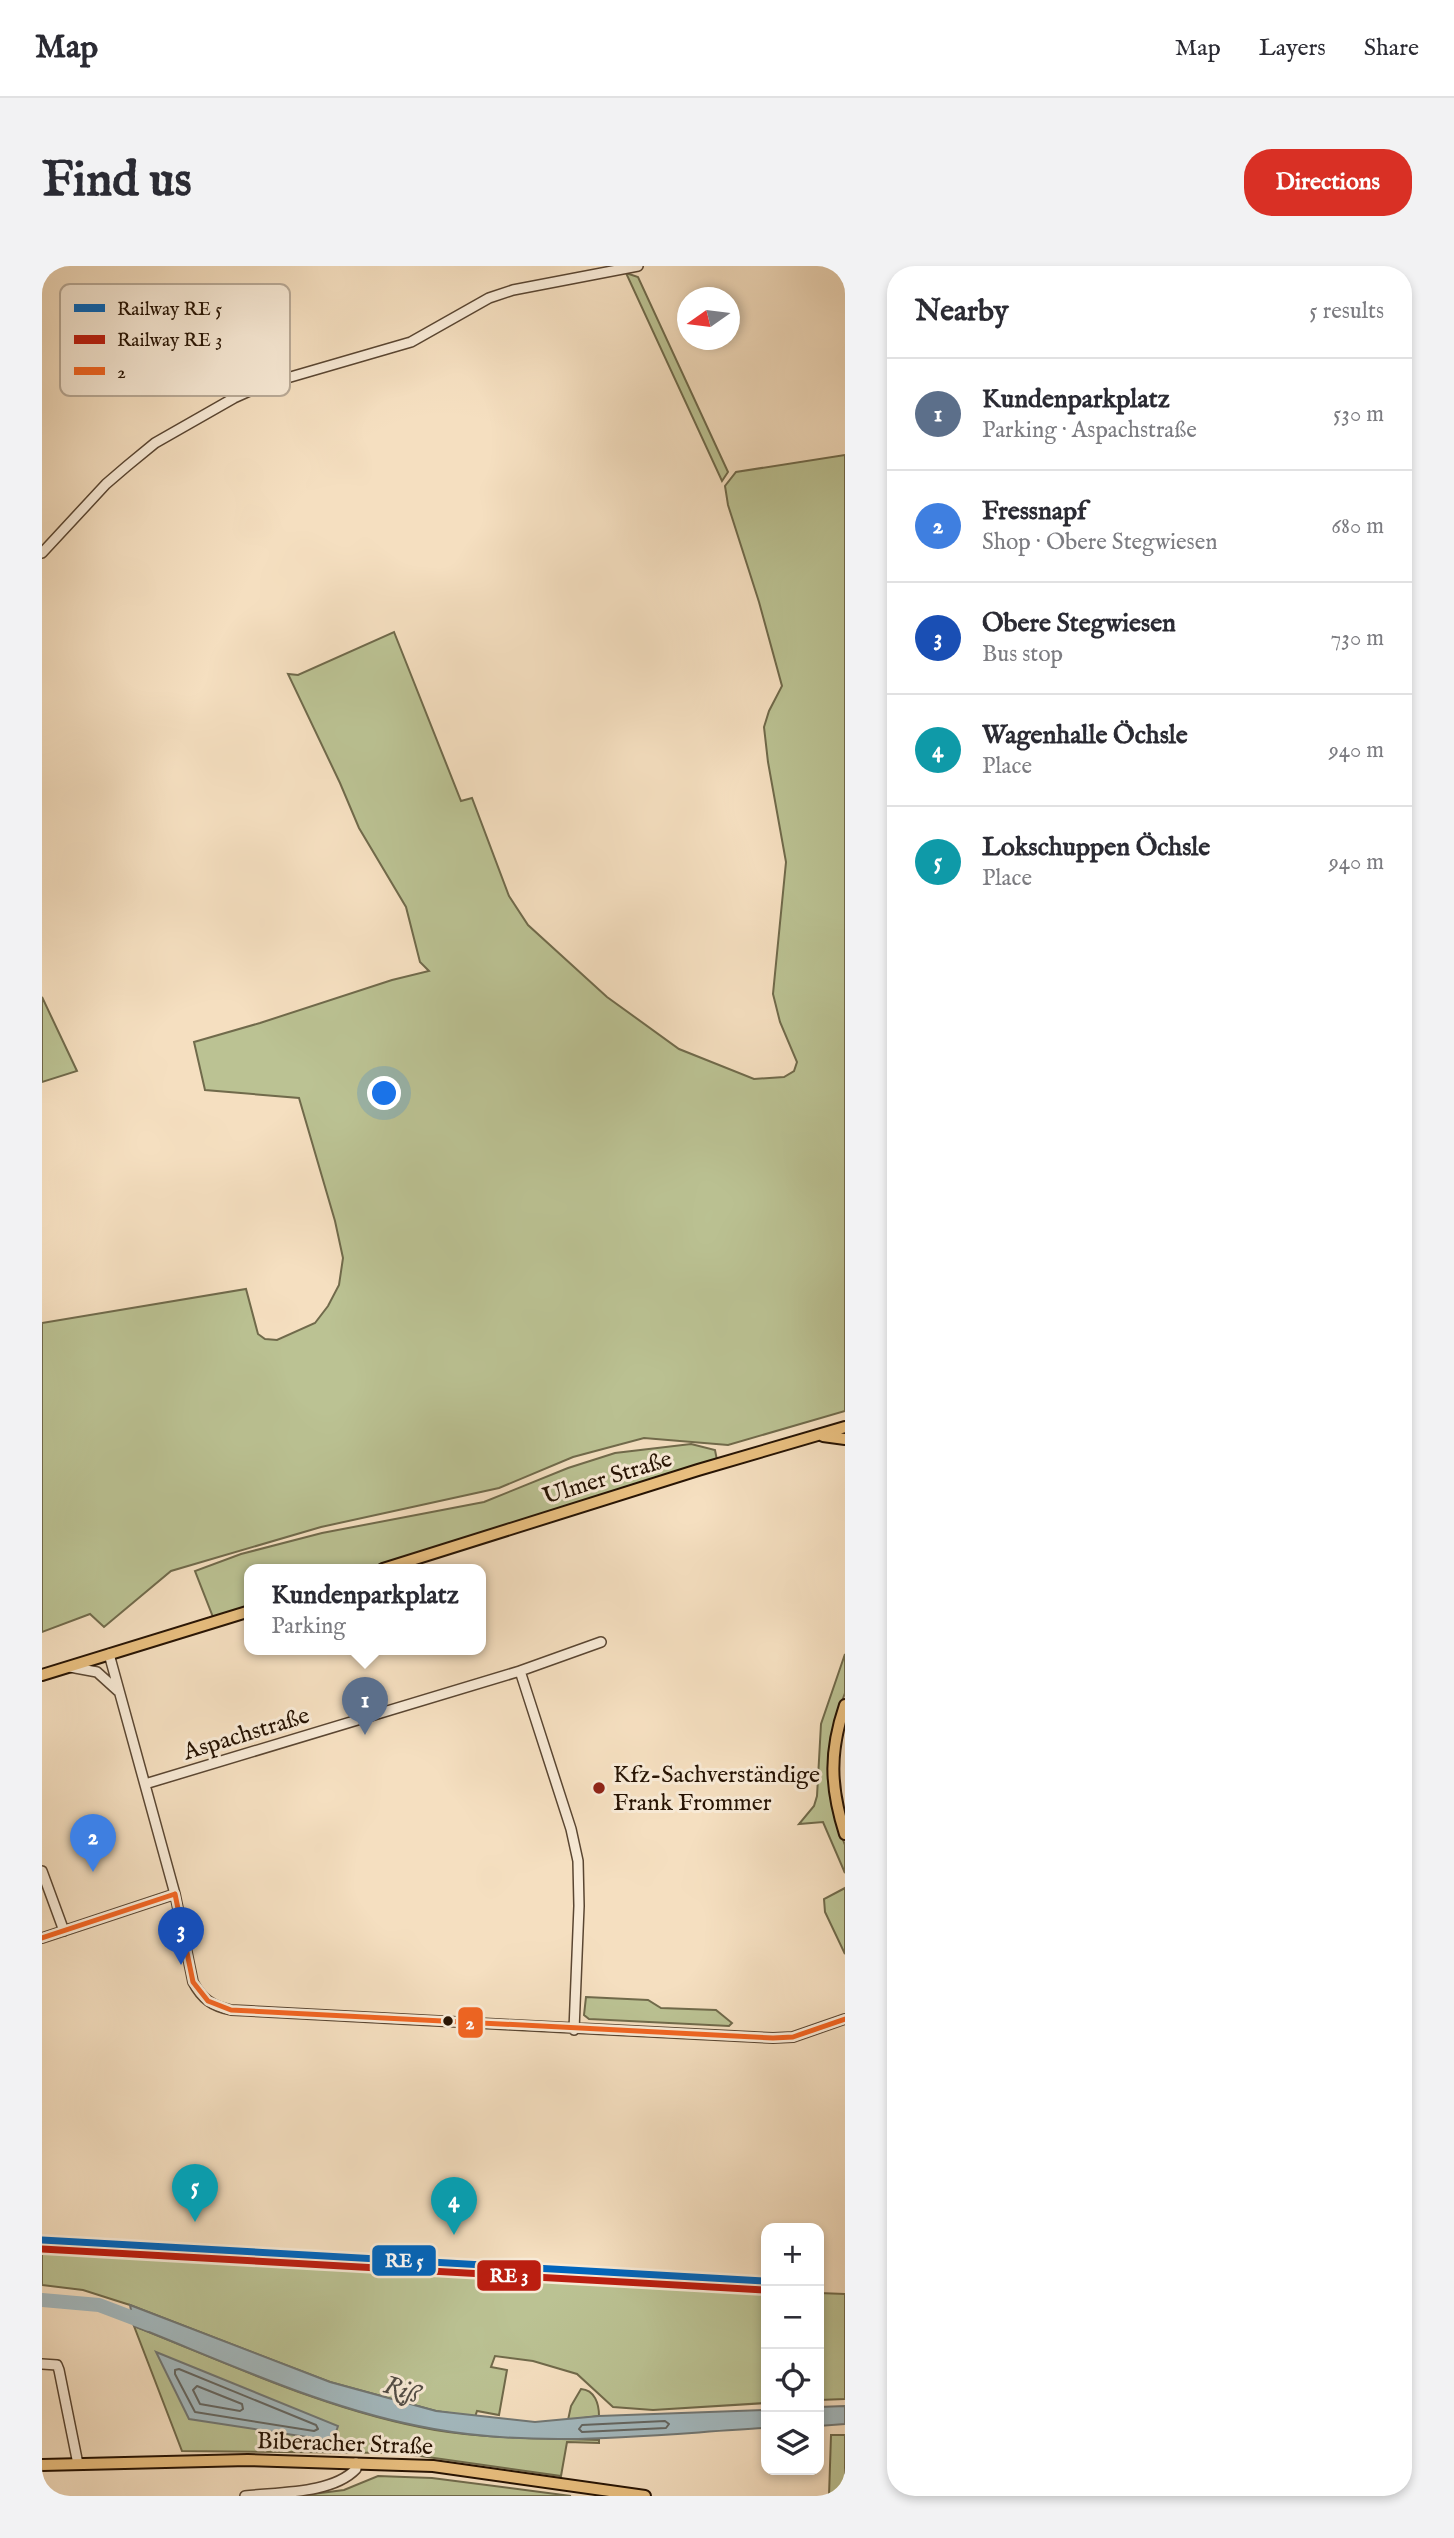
<!DOCTYPE html>
<html lang="en">
<head>
<meta charset="utf-8">
<style>
	body { margin:0; font-family:"IM FELL English",serif; background:#f2f2f3; color:#2b2b33 }
	.controls { position:absolute; right:21px; bottom:21px; display:grid; overflow:hidden; border-radius:14px; box-shadow:0 4px 10px #0003 }
	.controls button { width:63px; height:63px; display:grid; place-items:center; padding:0; border:0; border-bottom:2px solid #e1e1e2; background:#fff; color:#2b2b33; font:35px sans-serif }
	.compass { position:absolute; left:635px; top:21px; width:63px; height:63px; border-radius:50%; background:#fff; box-shadow:0 4px 10px #0003; rotate:256deg }
	.you { position:absolute; left:343px; top:828px; width:24px; height:24px; margin:-18px; border:5px solid #fff; border-radius:50%; background:#1a73e8; box-shadow:0 0 0 10px #1a73e833 }
	.badge { display:grid; place-items:center; width:46px; height:46px; border-radius:50%; background:#d93025; color:#fff; font-size:23px; font-weight:700 }
	.pin { position:absolute; translate:-50% -58px; filter:drop-shadow(0 2px 4px #0008) }
	.pin::after { content:''; position:absolute; top:37px; width:24px; height:21px; background:inherit; clip-path:polygon(0 0,100% 0,50% 100%) }
	.popup { position:absolute; left:202px; top:1298px; width:242px; height:91px; box-sizing:border-box; display:grid; place-content:center; border-radius:14px; background:#fff; filter:drop-shadow(0 2px 5px #0005); font-size:23px; white-space:nowrap; color:#7c7c81 }
	.popup b { font-size:26px; color:#2b2b33 }
	.popup::after { content:''; position:absolute; left:50%; top:100%; margin-left:-14px; border:14px solid transparent; border-top-color:#fff }
	.list { margin:0; padding:0; list-style:none }
	h2 { display:flex; justify-content:space-between; align-items:center; height:91px; margin:0; padding:0 28px; font-size:30px }
	h2 small { font-size:23px; font-weight:400; color:#7c7c81 }
	.list li { display:grid; grid-template-columns:46px 1fr auto; gap:21px; align-items:center; box-sizing:border-box; height:112px; padding:0 28px; border-top:2px solid #e1e1e2 }
	.list b { display:block; font-size:26px; white-space:nowrap }
	.list p { margin:0; font-size:23px; white-space:nowrap; color:#7c7c81 }
	.list em { font-size:23px; font-style:normal; color:#7c7c81 }
	.icon { flex:none; width:38px; height:38px; fill:none; stroke:currentColor; stroke-width:2; stroke-linecap:round; stroke-linejoin:round }
	.map { position:relative; flex:none; width:803px; height:2230px; overflow:hidden; border-radius:28px }
	header { display:flex; align-items:center; gap:42px; box-sizing:border-box; height:98px; padding:0 35px; background:#fff; border-bottom:2px solid #e1e1e2 }
	header strong { font-size:33px }
	nav { display:flex; gap:38px; margin-inline-start:auto; font-size:24px }
	.intro { display:flex; align-items:center; justify-content:space-between; box-sizing:border-box; height:168px; padding:0 42px }
	h1 { margin:0; font-size:49px }
	.button { padding:18px 32px; border-radius:28px; background:#d93025; color:#fff; font-size:24px; font-weight:700 }
	main { display:flex; gap:42px; padding:0 42px }
	aside { flex:1; background:#fff; border-radius:28px; box-shadow:0 4px 10px #0003 }
	.map>svg:first-child { display:block }
</style>
</head>
<body>
<header>
<strong>Map</strong>
<nav><a>Map</a><a>Layers</a><a>Share</a></nav>
</header>
<div class="intro"><h1>Find us</h1><a class="button">Directions</a></div>
<main>
<div class="map">
<svg width="803" height="2230" viewBox="0 0 803 2230">
	<rect width="100%" height="100%" fill="#f5dfc0"/>
	<filter id="stains"><feTurbulence type="fractalNoise" baseFrequency=".00286" numOctaves="4"/><feColorMatrix values="0 0 0 0 .2 0 0 0 0 .09 0 0 0 0 .02 0 0 0 .5 -.17"/></filter>
	<radialGradient id="worn" r=".72"><stop offset=".6" stop-color="#630" stop-opacity="0"/><stop offset="1" stop-color="#630" stop-opacity=".3"/></radialGradient>
	<path fill="#bbc293" stroke="#706a4b" stroke-width="2" d="M584,7l12,4 90,195 -6,9z
		M803,189v956l-117,34 -84,-7 -71,19 -74,31 -178,39 -150,44 -67,56 -14,-13 -48,18v-309l204,-34 12,45 7,5 12,1 38,-17 13,-17 11,-21 4,-27 -8,-37 -36,-123 -94,-8 -11,-48 66,-19 132,-43 37,-9 -9,-9 -14,-55 -47,-79 -19,-45 -52,-109 10,1 96,-43 67,169 11,-3 37,98 19,29 79,72 72,52 75,30 30,-2 10,-6 3,-9 -17,-40 -7,-28 13,-132 -18,-100 -4,-35 5,-16 13,-25 -23,-84 -31,-97 -3,-19 11,-14z
		M0,731l35,74 -35,11z
		M649,1178l24,6 2,10 -349,109h-118l-1,37 -36,11 -18,-46 46,-17 81,-21 162,-31 84,-34 47,-15z
		M803,1388v39l-8,22v109l8,21v28l-22,-51 -24,2 15,-18 3,-10 4,-72z
		M803,1622v66l-20,-42 -1,-13z
		M544,1731l62,3 13,8 55,2 16,13 -3,3 -140,-7 -5,-4z
		M0,1983l724,42v112l-113,7 -40,-3 -36,-33 -44,-13 -38,-5 -4,11 16,3 -8,45 -22,-4 -2,6 -39,-6 -106,-29 -200,-77 -47,-15 -41,-5z
		M777,2027l26,1v105l-26,1z
		M92,2060c98,39 197,86 301,104 54,9 109,8 164,10v3l-32,-1 -6,34 -162,-23 -217,-2z
		M539,2123c14,1 18,15 18,27l-31,4 3,-14z
		M789,2169h14v61h-16z
		M336,2210l54,2 139,18h-274l47,-6z"/>
	<path fill="#a3b9bf" stroke="#717774" stroke-width="2" d="M88,2039l200,77 106,29 99,11 64,-6 167,-6v18c-110,6 -222,21 -332,1 -104,-18 -202,-64 -300,-103z
		M114,2086l182,74 -5,15 -144,-22z
		M803,2140v18l-26,2v-19z"/>
	<g fill="none" stroke-linecap="round" stroke-linejoin="round">
		<path stroke="#646661" stroke-width="2" d="M137,2103l137,56 2,4 -4,2 -119,-19 -20,-38v-4z
			M155,2120l45,18 1,5 -3,2 -40,-7 -7,-14z
			M623,2155l4,3 -3,4 -84,4 -3,-3 3,-4z"/>
		<path stroke="#a3b9bf" stroke-width="14" d="M0,2034l57,5 50,19"/>
		<g stroke="#5a4632" stroke-width="12">
			<path id="minor" d="M0,287l64,-69 21,-18 28,-23 79,-45 29,-13 148,-43 78,-44 24,-8 125,-24
				M67,1388l66,240 18,88c9,17 19,24 38,28 181,9 361,20 542,28l20,-1 52,-18
				M28,1401l27,5 21,19
				M478,1405l81,-29
				M103,1518l375,-113 51,158 7,32 1,45 -5,124
				M0,1605l22,60
				M0,1672l133,-44
				M0,2098l15,1 2,5 19,94
				M203,2230c34,-4 87,-2 111,-27v-6"/>
		</g>
		<g stroke="#261303" stroke-width="14">
			<path id="major" d="M781,1170l22,3
				M341,1303l315,-99 147,-43
				M0,1409l208,-64
				M803,1439c-16,47 -15,82 0,129
				M0,2199l206,-5 185,6 212,30"/>
		</g>
		<use href="#minor" stroke="#f8ead6" stroke-width="9"/>
		<use href="#major" stroke="#eac080" stroke-width="10"/>
		<g stroke="#f8ead6" stroke-width="10">
			<path id="bus-1" d="M133,1628l18,88 15,19 23,9 542,28 20,-1 52,-18
				M0,1672l133,-44"/>
		</g>
		<use href="#bus-1" stroke="#f26522" stroke-width="5"/>
		<g stroke="#f8ead6" stroke-width="12">
			<path id="rail-1" d="M0,1974l724,41"/>
		</g>
		<g stroke="#f8ead6" stroke-width="12">
			<path id="rail-2" d="M0,1983l724,41"/>
		</g>
		<use href="#rail-1" stroke="#0065bd" stroke-width="7"/>
		<use href="#rail-2" stroke="#bb1e10" stroke-width="7"/>
	</g>
	<circle fill="#8f2418" stroke="#f8ead6" stroke-width="2.5" cx="557" cy="1522" r="7"/>
	<circle fill="#261303" stroke="#f8ead6" stroke-width="2.5" cx="406" cy="1755" r="6"/>
	<g text-anchor="middle" stroke-width="6" stroke-linejoin="round" paint-order="stroke">
		<g font-size="24" fill="#261303" stroke="#f8ead6">
			<text transform="translate(565 1211) rotate(-17)" y="8">Ulmer Straße</text>
			<text transform="translate(204 1467) rotate(-17)" y="8">Aspachstraße</text>
			<text transform="translate(303 2177) rotate(2)" y="8">Biberacher Straße</text>
		</g>
		<g font-size="24" fill="#261303" stroke="#f8ead6" text-anchor="start">
			<text x="571" y="1516">Kfz-Sachverständige<tspan x="571" dy="28">Frank Frommer</tspan></text>
		</g>
		<g font-size="26" font-style="italic" fill="#524d45" stroke="#f8ead6">
			<text transform="translate(360 2122) rotate(16)" y="9">Riß</text>
		</g>
	</g>
	<rect x="18" y="18" width="230" height="112" rx="10" fill="#f8ead6" stroke="#b9aa97" stroke-width="2"/>
	<rect x="32" y="38" width="31" height="8" fill="#0065bd"/>
	<rect x="32" y="69" width="31" height="9" fill="#bb1e10"/>
	<rect x="32" y="101" width="31" height="8" fill="#f26522"/>
	<g font-size="19" fill="#261303">
		<text x="75" y="49">Railway RE 5</text>
		<text x="75" y="80">Railway RE 3</text>
		<text x="75" y="112">2</text>
	</g>
	<g stroke="#f8ead6" stroke-width="2.5">
		<rect x="415" y="1740" width="27" height="33" rx="7" fill="#f26522"/>
		<rect x="329" y="1978" width="66" height="33" rx="7" fill="#0065bd"/>
		<rect x="434" y="1993" width="66" height="33" rx="7" fill="#bb1e10"/>
	</g>
	<g font-size="19" text-anchor="middle" font-weight="bold" fill="#fff">
		<text x="428" y="1763">2</text>
		<text x="362" y="2001">RE 5</text>
		<text x="467" y="2016">RE 3</text>
	</g>
	<rect width="100%" height="100%" filter="url(#stains)"/>
	<rect width="100%" height="100%" fill="url(#worn)"/>
</svg>
<div class="controls">
<button>+</button>
<button>−</button>
<button><svg class="icon" aria-label="locate" viewBox="0 0 24 24"><circle cx="12" cy="12" r="6"/><path d="M12 2v4M12 18v4M2 12h4M18 12h4"/></svg></button>
<button><svg class="icon" aria-label="layers" viewBox="0 0 24 24"><path d="M12 4l9 5-9 5-9-5zM3 14l9 5 9-5"/></svg></button>
</div>
<svg class="compass" viewBox="-18 -18 36 36"><path d="M0-13l5 13h-10z" fill="#e53935"/><path d="M0 13l5-13h-10z" fill="#7c7c81"/></svg>
<div class="you"></div>
<div class="pin badge" style="left:323px;top:1469px;background:#5c6f8a">1</div>
<div class="popup"><b>Kundenparkplatz</b>Parking</div>
<div class="pin badge" style="left:51px;top:1606px;background:#3f7fe0">2</div>
<div class="pin badge" style="left:139px;top:1699px;background:#1a4fb4">3</div>
<div class="pin badge" style="left:412px;top:1969px;background:#0f9aa8">4</div>
<div class="pin badge" style="left:153px;top:1956px;background:#0f9aa8">5</div>
</div>
<aside>
<h2>Nearby<small>5 results</small></h2>
<ul class="list">
<li><span class="badge" style="background:#5c6f8a">1</span><div><b>Kundenparkplatz</b><p>Parking · Aspachstraße</p></div><em>530 m</em></li>
<li><span class="badge" style="background:#3f7fe0">2</span><div><b>Fressnapf</b><p>Shop · Obere Stegwiesen</p></div><em>680 m</em></li>
<li><span class="badge" style="background:#1a4fb4">3</span><div><b>Obere Stegwiesen</b><p>Bus stop</p></div><em>730 m</em></li>
<li><span class="badge" style="background:#0f9aa8">4</span><div><b>Wagenhalle Öchsle</b><p>Place</p></div><em>940 m</em></li>
<li><span class="badge" style="background:#0f9aa8">5</span><div><b>Lokschuppen Öchsle</b><p>Place</p></div><em>940 m</em></li>
</ul>
</aside>
</main>
</body>
</html>
